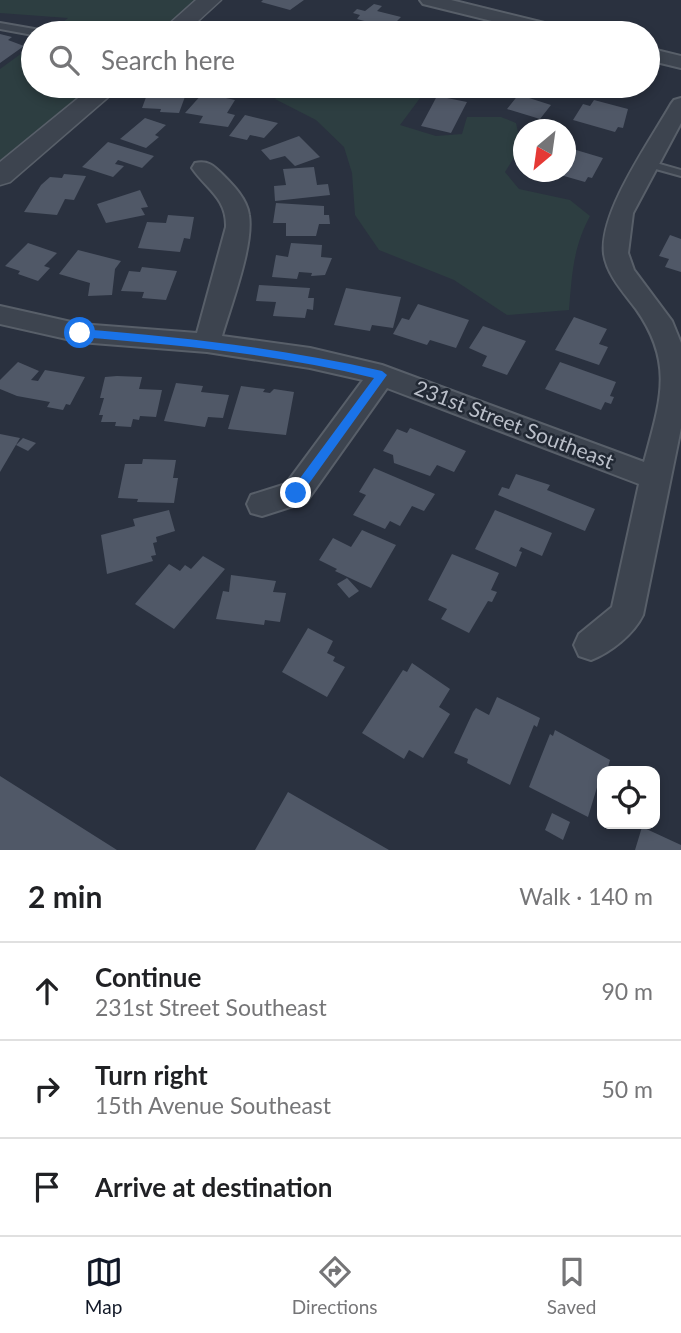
<!DOCTYPE html>
<html lang="en">
<head>
<meta charset="utf-8">
<style>
	body { margin:0; font-family:Lato,sans-serif; background:#f2f2f2; color:#202124 }
	.controls { position:absolute; right:21px; bottom:21px; display:grid; overflow:hidden; border-radius:14px; box-shadow:0 4px 10px #0003 }
	.controls button { width:63px; height:63px; display:grid; place-items:center; padding:0; border:0; border-bottom:2px solid #e0e0e0; background:#fff; color:#202124; font:35px sans-serif }
	.compass { position:absolute; left:513px; top:119px; width:63px; height:63px; border-radius:50%; background:#fff; box-shadow:0 4px 10px #0003; rotate:209deg }
	.stop { position:absolute; width:21px; height:21px; margin:-16px; border:5px solid #1a73e8; border-radius:50%; background:#fff }
	.stop.end { background:#1a73e8; border-color:#fff; box-shadow:0 2px 7px #0008 }
	.list { margin:0; padding:0; list-style:none }
	h2 { display:flex; justify-content:space-between; align-items:center; height:91px; margin:0; padding:0 28px; font-size:30px }
	h2 small { font-size:23px; font-weight:400; color:#757577 }
	.list li { display:grid; grid-template-columns:46px 1fr auto; gap:21px; align-items:center; box-sizing:border-box; height:98px; padding:0 28px; border-top:2px solid #e0e0e0 }
	.list b { display:block; font-size:26px; white-space:nowrap }
	.list p { margin:0; font-size:23px; white-space:nowrap; color:#757577 }
	.list em { font-size:23px; font-style:normal; color:#757577 }
	.icon { flex:none; width:38px; height:38px; fill:none; stroke:currentColor; stroke-width:2; stroke-linecap:round; stroke-linejoin:round }
	.map { position:relative; flex:none; width:681px; height:850px; overflow:hidden }
	.search { position:absolute; background:#fff; box-shadow:0 4px 10px #0003; left:21px; right:21px; top:21px; height:77px; display:flex; align-items:center; gap:18px; box-sizing:border-box; padding:0 24px; border-radius:38px; color:#757577; font-size:26px }
	.sheet { height:385px; background:#fff }
	nav { display:flex; justify-content:space-around; align-items:center; box-sizing:border-box; height:98px; border-top:2px solid #e0e0e0; background:#fff; font-size:19px; color:#757577 }
	nav a { display:grid; justify-items:center; gap:4px }
	nav .on { color:#111827 }
	.map>svg:first-child { display:block }
</style>
</head>
<body>
<div class="map">
<svg width="681" height="850" viewBox="0 0 681 850">
	<rect width="100%" height="100%" fill="#2a313f"/>
	<path fill="#2d3e41" d="M0,0h207l-39,33h-119l19,-15 -68,-5z
		M33,45v41h73l-106,90v-107z
		M286,86h129l8,8 -23,31 36,11 26,-2 5,-17h34l15,6 5,23 -16,26 14,17 51,11 20,16c-17,32 -18,58 -21,94l-62,5 -53,-35 -75,-30 -24,-35 -3,-42 -8,-26 -28,-27 -41,-21z"/>
	<path fill="#505867" d="M263,0h41l-14,10 -29,-8z
		M374,4l8,2 -5,5 24,6 -11,11 -33,-9 3,-4 -7,-2 4,-4 8,2z
		M305,23l12,1 -3,9h-26l4,-9z
		M0,34l12,3 -4,3 16,6 -24,17z
		M148,92l38,2 -7,19 -19,-1 1,-3 -19,-1z
		M203,93l32,7 -8,13 8,2 -7,12 -29,-4 4,-7 -18,-3z
		M519,94l7,3 25,8 -11,14 -33,-10z
		M437,96l30,6 -16,31 -30,-7z
		M594,100l34,9 -5,19 -5,-1 -3,5 -42,-12 10,-16 7,2z
		M245,115l33,8 -14,15 -14,-3 -3,5 -18,-4z
		M145,118l21,7 -11,10 4,2 -13,11 -26,-9z
		M299,136l21,21 -25,9 -10,-10 -15,4 -9,-10z
		M108,142l46,14 -12,12 -24,-8 -3,4 9,2 -11,11 -31,-10z
		M566,147l37,11 -11,20 -4,-1 -3,5 -35,-10h16z
		M314,167l3,18 11,-1 2,11 -55,6 -1,-15 12,-1 -3,-16z
		M64,174l22,2 -12,24 -9,-1 -8,16 -33,-3 17,-27 9,-8 12,1z
		M140,190l8,17 -7,1 4,7 -39,8 -9,-19z
		M276,203l48,3v9h5l1,9h-11l-3,12h-30v-13h-13z
		M168,215l26,2 -4,22 -6,-1 -4,14 -42,-4 9,-26 19,1z
		M670,235l11,4v33l-16,-5 4,-8 -10,-3z
		M28,243l29,10 -13,13 6,2 -12,13 -20,-7 2,-3 -15,-5z
		M291,243l31,2 -1,12 11,1 -7,17 -14,1 1,-3 -13,-1 -2,7 -25,-2 4,-22 12,2z
		M78,250l43,11 -6,8 -3,26 -24,1 2,-13 -31,-9z
		M142,267l35,4 -11,29 -24,-2 2,-6 -23,-1 8,-20 11,1z
		M259,285l51,3 -2,10h6l-1,12 -6,-1 -2,9 -32,-2 3,-14 -20,-1z
		M346,288l55,9 -8,31 -21,-3 -2,6 -36,-6z
		M418,304l51,16 -13,28 -26,-8 -3,5 -34,-11 9,-16 7,2z
		M574,317l33,12 -8,15 9,3 -9,18 -44,-15z
		M483,326l43,15 -19,34 -25,-9 5,-10 -18,-8z
		M18,362l21,9 -8,9 7,1 7,-11 40,7 -15,28 -4,-1 -3,6 -16,-3 3,-5 -33,-6 -17,-7v-9z
		M560,362l56,20 -6,14 4,1 -3,7 -6,-2 -4,8 -56,-21z
		M117,376l25,1 -3,12 23,1 -6,27 -16,-1 -1,4 -6,-1 -2,8 -16,-1 1,-4h-15l2,-7h-4l5,-17h-4l5,-21z
		M176,383l27,3 -2,6 28,3 -6,23 -15,-1 -3,10 -41,-6z
		M241,386l24,3 -2,3 7,1 4,-4 20,3 -8,43 -58,-6z
		M410,428l56,23 -12,21 -17,-7 -7,11 -36,-13 -1,-8 -10,-4 14,-22 10,4z
		M0,434l20,4 -20,34z
		M23,438l13,5 -8,8 -12,-6z
		M143,459l33,1 -3,18h5l-4,25 -37,-1 1,-3 -20,-1 7,-34h17z
		M374,468l61,26 -11,17 -12,-5 -12,20 -10,-5 -5,8 -32,-14 13,-20 -7,-3z
		M516,474l34,11 -3,5 48,19 -10,22 -87,-36 4,-8 7,2z
		M169,510l6,21 -19,6 1,5 -4,1 3,12 -5,1 2,5 -46,13 -6,-39 34,-9 -2,-7z
		M495,510l57,23 -10,23 -21,-9 -2,4 3,1 -6,15 -41,-18z
		M362,530l34,15 -25,43 -36,-17 2,-2 -18,-9 14,-22 18,9z
		M452,554l47,19 -8,17 6,2 -5,10 -4,-1 -19,32 -28,-14 6,-10 -19,-9z
		M203,556l22,13 -51,60 -39,-25 34,-40 11,7 5,-6 6,4z
		M231,575l45,6 -3,11 13,1 -6,29 -15,-2 -1,5 -48,-6 7,-28 6,1z
		M347,578l12,13 -10,7 -12,-14z
		M308,628l25,13 -6,12 8,4 -2,4 12,6 -18,30 -45,-25z
		M412,663l38,26 -11,18 11,7 -27,44 -14,-8 -5,9 -42,-26 41,-63 4,2z
		M497,697l43,21 -3,9 -3,-2 -24,60 -43,-22 1,-4 -14,-6 19,-41 3,-4 13,7z
		M555,730l55,30 -2,7 -6,4 -14,46 -59,-30 21,-53 3,2z
		M0,776l117,74h-117z
		M288,792l101,58h-134z
		M552,813l18,9 -7,18 -18,-10z
		M642,827l39,18v5h-46z"/>
	<g fill="none" stroke-linecap="round" stroke-linejoin="round">
		<g stroke="#585f69" stroke-width="4">
			<path id="service" d="M0,23l40,7 5,3 -12,2 -33,-6z
				M239,86h16l13,5 -5,3z
				M649,161l32,9v6l-36,-10 -1,-2z"/>
		</g>
		<g stroke="#585f69" stroke-width="4">
			<path id="minor" d="M420,0h31l118,29 2,4h-31l-117,-29z
				M648,48l33,8v12l-33,-8z
				M681,98v25l-48,90 -5,40 6,17 38,51 9,22v85l-38,187c-9,19 -33,38 -52,45l-12,-4 -5,-11 5,-11 33,-27 27,-123 -252,-96 -81,114 -44,14 -11,-3 -4,-9 4,-9 35,-11 77,-104 -53,-12 -103,-16 -127,-10 -80,-18v-18l80,18 117,9 29,-106c1,-29 -20,-38 -34,-59l3,-5c13,-3 19,3 28,12 10,10 24,24 26,40 5,30 -18,90 -27,121l88,12 72,17 262,97c16,-60 31,-98 -8,-153 -12,-16 -29,-34 -32,-55 -5,-42 46,-113 67,-150l3,-4z"/>
		</g>
		<g stroke="#585f69" stroke-width="3">
			<path id="tertiary" d="M196,0h25l-36,33h-26z
				M93,86h28l-111,96 -10,3v-23z"/>
		</g>
		<use href="#service" fill="#3d444f" fill-rule="evenodd"/>
		<use href="#minor" fill="#3d444f" fill-rule="evenodd"/>
		<use href="#tertiary" fill="#3d444f" fill-rule="evenodd"/>
	</g>
	<path fill="#1a73e8" d="M80,329c102,8 202,19 302,42l5,4 -87,121 -4,2 -6,-5 2,-4 82,-111c-97,-24 -195,-33 -294,-41l-5,-4z"/>
	<g text-anchor="middle" stroke-width="5" stroke-linejoin="round" paint-order="stroke">
		<g font-size="21" fill="#babfc9" stroke="#222934">
			<text transform="translate(514 425) rotate(21)" y="7">231st Street Southeast</text>
		</g>
	</g>
</svg>
<div class="controls">
<button><svg class="icon" aria-label="locate" viewBox="0 0 24 24"><circle cx="12" cy="12" r="6"/><path d="M12 2v4M12 18v4M2 12h4M18 12h4"/></svg></button>
</div>
<svg class="compass" viewBox="-18 -18 36 36"><path d="M0-13l5 13h-10z" fill="#e53935"/><path d="M0 13l5-13h-10z" fill="#757577"/></svg>
<div class="stop" style="left:80px;top:333px"></div>
<div class="stop end" style="left:296px;top:493px"></div>
<div class="search"><svg class="icon" aria-label="search" viewBox="0 0 24 24"><circle cx="10" cy="10" r="6"/><path d="M15 15l6 6"/></svg>Search here</div>
</div>
<section class="sheet">
<h2>2 min<small>Walk · 140 m</small></h2>
<ul class="list">
<li><svg class="icon" aria-label="ahead" viewBox="0 0 24 24"><path d="M12 20V5M6 11l6-6 6 6"/></svg><div><b>Continue</b><p>231st Street Southeast</p></div><em>90 m</em></li>
<li><svg class="icon" aria-label="right" viewBox="0 0 24 24"><path d="M7 20v-9h11M14 6l5 5-5 5"/></svg><div><b>Turn right</b><p>15th Avenue Southeast</p></div><em>50 m</em></li>
<li><svg class="icon" aria-label="arrive" viewBox="0 0 24 24"><path d="M6 21V4h12l-3 4 3 4H6"/></svg><div><b>Arrive at destination</b></div></li>
</ul>
</section>
<nav>
<a class="on"><svg class="icon" aria-label="map" viewBox="0 0 24 24"><path d="M3 6l6-2 6 2 6-2v14l-6 2-6-2-6 2zM9 4v14M15 6v14"/></svg>Map</a>
<a><svg class="icon" aria-label="directions" viewBox="0 0 24 24"><path d="M12 3l9 9-9 9-9-9zM9 14v-3h6M13 9l2 2-2 2"/></svg>Directions</a>
<a><svg class="icon" aria-label="saved" viewBox="0 0 24 24"><path d="M7 4h10v16l-5-4-5 4z"/></svg>Saved</a>
</nav>
</body>
</html>
